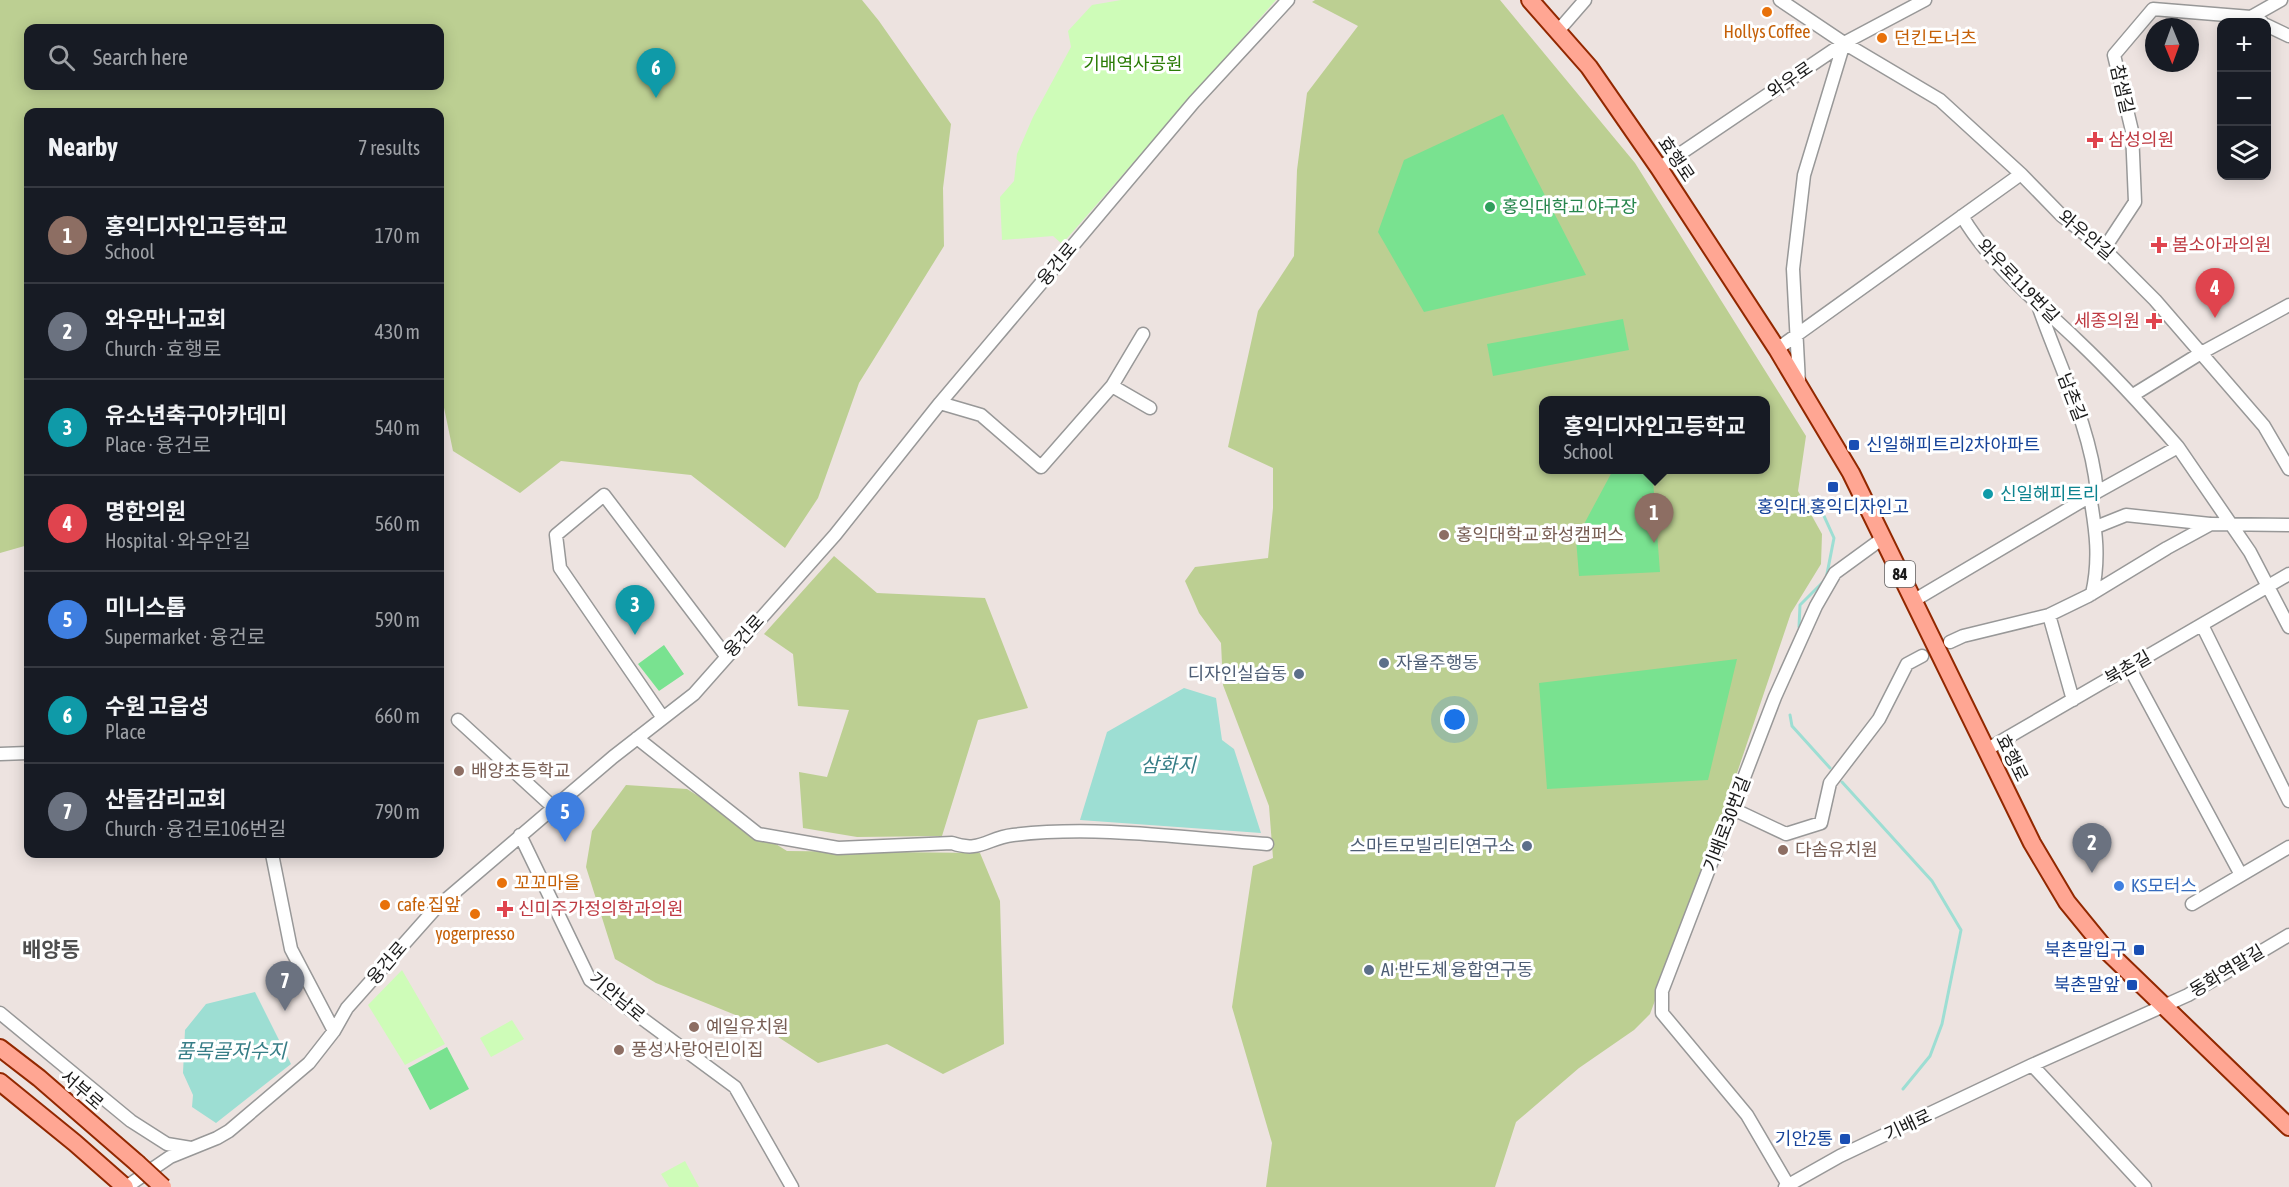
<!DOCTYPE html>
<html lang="en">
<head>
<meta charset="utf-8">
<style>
	body { margin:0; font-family:"Asap Condensed","Noto Sans KR",sans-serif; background:#20242c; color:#f1f3f6 }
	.controls { position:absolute; right:18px; top:18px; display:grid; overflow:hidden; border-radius:12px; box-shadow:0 3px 15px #0003 }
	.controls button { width:54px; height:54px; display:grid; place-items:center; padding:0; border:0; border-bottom:2px solid #363941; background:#171b24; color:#f1f3f6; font:30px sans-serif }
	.compass { position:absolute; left:2145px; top:18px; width:54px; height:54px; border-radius:50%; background:#171b24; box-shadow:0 3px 15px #0003; rotate:179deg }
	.you { position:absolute; left:1455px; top:720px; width:21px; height:21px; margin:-15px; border:4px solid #fff; border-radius:50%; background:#1a73e8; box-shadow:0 0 0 9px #1a73e833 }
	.badge { display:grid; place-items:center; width:39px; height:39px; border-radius:50%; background:#0b8043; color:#fff; font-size:20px; font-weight:700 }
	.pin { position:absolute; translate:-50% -50px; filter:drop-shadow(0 2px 3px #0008) }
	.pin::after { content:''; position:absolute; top:32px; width:21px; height:18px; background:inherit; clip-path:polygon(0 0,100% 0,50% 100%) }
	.popup { position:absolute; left:1539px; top:396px; width:231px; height:78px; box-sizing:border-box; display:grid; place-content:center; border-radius:12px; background:#171b24; filter:drop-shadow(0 2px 4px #0005); font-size:20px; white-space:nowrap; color:#9ea1a6 }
	.popup b { font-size:22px; color:#f1f3f6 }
	.popup::after { content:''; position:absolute; left:50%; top:100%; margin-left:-12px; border:12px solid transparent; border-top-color:#171b24 }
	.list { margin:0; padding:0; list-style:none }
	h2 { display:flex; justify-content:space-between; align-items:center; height:78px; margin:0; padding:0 24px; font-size:26px }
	h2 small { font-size:20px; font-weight:400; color:#9ea1a6 }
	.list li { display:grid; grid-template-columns:39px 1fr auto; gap:18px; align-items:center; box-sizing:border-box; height:96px; padding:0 24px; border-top:2px solid #363941 }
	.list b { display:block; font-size:22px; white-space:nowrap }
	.list p { margin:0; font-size:20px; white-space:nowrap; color:#9ea1a6 }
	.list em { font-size:20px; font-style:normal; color:#9ea1a6 }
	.icon { flex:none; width:33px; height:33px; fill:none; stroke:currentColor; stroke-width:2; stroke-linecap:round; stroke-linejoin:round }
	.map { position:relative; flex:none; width:2289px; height:1187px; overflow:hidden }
	.search { position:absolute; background:#171b24; box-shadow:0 3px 15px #0003; left:24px; top:24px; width:420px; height:66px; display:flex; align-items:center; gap:15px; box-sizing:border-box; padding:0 21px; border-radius:12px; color:#9ea1a6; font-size:22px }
	.panel { position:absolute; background:#171b24; box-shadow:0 3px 15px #0003; left:24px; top:108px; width:420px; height:750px; border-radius:12px }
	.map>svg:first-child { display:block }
</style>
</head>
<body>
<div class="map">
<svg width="2289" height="1187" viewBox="0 0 2289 1187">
	<rect width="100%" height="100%" fill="#ede3e0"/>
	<path fill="#bccf92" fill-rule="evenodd" d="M0,0h862l17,21 72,103 -8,64 1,58 -85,137 -41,115 -33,50 -94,-73 -130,-14 -41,32 -67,-42 -11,-53 -2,-1v-285h-412v433l-28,8zM28,28h412v58h-412z
		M1315,0h185l135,163 171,273 -8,55 24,43 -1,30 -30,49 -80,237 -61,164 -16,16 -55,38 -63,54 -21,65h-229l6,-44 -40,-136 21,-141 20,-8 -4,-52 -46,-121 -2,-42 -22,-30 -14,-32 10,-14 73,-9 5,-50v-40l-45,-21 30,-136 36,-55 3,-86 10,-77 51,-67 -46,-24zM1543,400h222v70h-222z
		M834,556l43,37 108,5 43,110 -50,12 -36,116 -85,1 -54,-9 -4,-56 28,5 22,-67 -51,-4 -5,-52 -29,-20z
		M626,785l61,4 100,62 193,2 20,48 4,143 -61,30 -56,-30 -69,19 -60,-39 -102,-41 -41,-24 -29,-92 6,-36z"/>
	<path fill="#cefcb8" d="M1121,0h155l-214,244 -9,-8 -51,4 -2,-43 14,-16 3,-27 16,-37 38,-70 -3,-16 24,-26z
		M402,970l43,74 -40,21 -37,-60z
		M512,1020l12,19 -33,18 -11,-19z
		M685,1161l14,26h-30l-8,-13z"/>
	<path fill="#79e290" d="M1503,114l83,161 -162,37 -46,-80 26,-72z
		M1623,319l6,31 -136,26 -6,-32z
		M1613,470h36l4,10 7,92 -81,4 -3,-37z
		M664,645l20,29 -25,17 -21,-27z
		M1737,659l-29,121 -161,9 -8,-106z
		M447,1047l22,42 -39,21 -22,-42z"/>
	<path fill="#9dded3" d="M1184,688l32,10 6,42 12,9 27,84 -181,-13 27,-88z
		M255,992l36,72 -75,59 -24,-16 1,-12 -10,-22 2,-43 21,-26z"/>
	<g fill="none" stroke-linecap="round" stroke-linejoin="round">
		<path stroke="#9dded3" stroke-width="3" d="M1799,627l1,-22 26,-26 8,-41 -15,-33
			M1790,715l2,11 38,42
			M1842,782l90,99 29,49 -19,94 -12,32 -27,33"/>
		<g stroke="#989898" stroke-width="15">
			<path id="minor" d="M1780,0l64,43 96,57 81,74 40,41 43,34 51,51 109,126 25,43
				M2251,17l30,-17
				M2266,25l23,11
				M1558,31l27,-31
				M1659,168l185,-125 81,-43
				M1962,216c28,48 75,86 115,124 36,34 69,70 101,107
				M2104,249l31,-47 -3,-71 -18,-76 39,-46 98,8 11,5
				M2039,308c21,60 52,120 58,184
				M1777,349l244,-175
				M1799,383l-6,-114 11,-94 40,-132
				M1112,386l38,22
				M2133,395l68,-42 88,-48
				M940,403l41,12 60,52 71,-81 31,-52
				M2090,496c6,35 10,63 2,98
				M2096,527l30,-12 84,9
				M1913,601l184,-109 81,-45 72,105 39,75
				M2049,615l24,85
				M2202,625l87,176
				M1950,642l13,-6 86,-21 39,-19 79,-48 44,-24 78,1
				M2129,667l112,208
				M663,718l-103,-150 -4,-33 48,-40 122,161
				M458,720l95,87
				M637,738l121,96 80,14 114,-5c28,10 35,-5 61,-8 84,-10 170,3 254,9
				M1986,750l303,-176
				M0,754l28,-1
				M1733,809l53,25 35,-11 9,-40 49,-64 28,-55 15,-8
				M520,835l70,145 145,107 57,100
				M272,854l19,95 43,82
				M2192,904l97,-57
				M0,1013l131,108 36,23 24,4
				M2032,1065l113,122
				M1788,1185l-41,-70 -85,-102v-22l113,-294 41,-91 19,-33 48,-35
				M126,1187l44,-30 47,-19 12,-7 80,-68 25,-32 13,-23 88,-99 178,-152 81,-63 141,-159 105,-132 254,-301 94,-102
				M1785,1187l55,-31 192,-91 156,-70 101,-60"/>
		</g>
		<g stroke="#922800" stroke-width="20">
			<path id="major" d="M1530,0l59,67 70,101 118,181 74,124 181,370 35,59 40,49 182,176
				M0,1048l39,30 98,85
				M0,1082l75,61 50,44"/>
		</g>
		<use href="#minor" stroke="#fff" stroke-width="12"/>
		<use href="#major" stroke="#ffa693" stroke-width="16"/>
		<g stroke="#922800" stroke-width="20" stroke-linecap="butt">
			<path id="major-bridge" d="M137,1163l26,24"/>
		</g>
		<use href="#major-bridge" stroke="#ffa693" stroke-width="16"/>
	</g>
	<g fill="#e8710a" stroke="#fff" stroke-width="2">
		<circle cx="1767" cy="12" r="6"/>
		<circle cx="1882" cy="38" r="6"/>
		<circle cx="502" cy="883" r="6"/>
		<circle cx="385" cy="905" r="6"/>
		<circle cx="475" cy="914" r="6"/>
	</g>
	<g fill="#e0444e" stroke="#fff" stroke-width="2">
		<path d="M2092 131h6v6h6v6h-6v6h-6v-6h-6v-6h6z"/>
		<path d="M2156 236h6v6h6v6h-6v6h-6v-6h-6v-6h6z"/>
		<path d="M2151 312h6v6h6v6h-6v6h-6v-6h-6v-6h6z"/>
		<path d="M502 900h6v6h6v6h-6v6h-6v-6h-6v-6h6z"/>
	</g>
	<circle fill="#2e9e5b" stroke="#fff" stroke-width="2" cx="1490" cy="207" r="6"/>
	<g fill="#1a4fb4" stroke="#fff" stroke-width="2">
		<rect x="1848" y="439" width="12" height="12" rx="3"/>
		<rect x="1827" y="481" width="12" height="12" rx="3"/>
		<rect x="2133" y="944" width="12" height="12" rx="3"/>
		<rect x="2126" y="979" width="12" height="12" rx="3"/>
		<rect x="1839" y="1133" width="12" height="12" rx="3"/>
	</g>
	<circle fill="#0f9aa8" stroke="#fff" stroke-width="2" cx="1988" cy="494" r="6"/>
	<g fill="#8d6e63" stroke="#fff" stroke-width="2">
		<circle cx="1444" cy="535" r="6"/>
		<circle cx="459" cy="771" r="6"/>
		<circle cx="1783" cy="850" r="6"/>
		<circle cx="694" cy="1027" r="6"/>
		<circle cx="619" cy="1050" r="6"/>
	</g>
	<g fill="#5c6f8a" stroke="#fff" stroke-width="2">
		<circle cx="1384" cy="663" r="6"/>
		<circle cx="1299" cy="674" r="6"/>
		<circle cx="1527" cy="846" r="6"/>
		<circle cx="1369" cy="970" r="6"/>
	</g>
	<circle fill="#3f7fe0" stroke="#fff" stroke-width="2" cx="2119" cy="886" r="6"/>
	<g text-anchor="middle" stroke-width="6" stroke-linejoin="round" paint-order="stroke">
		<rect fill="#fff" stroke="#5f5f5f" stroke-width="1.5" x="1885" y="561" width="30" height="26" rx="4.5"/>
		<g font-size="16" font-weight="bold" fill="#1b1b1b">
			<text x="1900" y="580">84</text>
		</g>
		<g font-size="18" fill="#c56008" stroke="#fff" text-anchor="start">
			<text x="1767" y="38" text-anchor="middle">Hollys Coffee</text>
			<text x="1894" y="44">던킨도너츠</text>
			<text x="514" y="889">꼬꼬마을</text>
			<text x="397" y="911">cafe 집앞</text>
			<text x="475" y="940" text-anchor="middle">yogerpresso</text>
		</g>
		<g font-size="18" fill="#2b7c06" stroke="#fff">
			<text x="1133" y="70">기배역사공원</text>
		</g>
		<g font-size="18" fill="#1b1b1b" stroke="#fff">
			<text transform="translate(1790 80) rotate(-34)" y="6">와우로</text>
			<text transform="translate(2122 89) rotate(77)" y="6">참샘길</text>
			<text transform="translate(1676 159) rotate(56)" y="6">효행로</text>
			<text transform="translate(2086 235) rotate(40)" y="6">와우안길</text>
			<text transform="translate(1057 264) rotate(-50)" y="6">융건로</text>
			<text transform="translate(2018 281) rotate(46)" y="6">와우로119번길</text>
			<text transform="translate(2072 397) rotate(69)" y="6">남촌길</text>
			<text transform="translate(744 636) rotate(-48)" y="6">융건로</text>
			<text transform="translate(2128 668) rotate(-30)" y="6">북촌길</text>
			<text transform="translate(2012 758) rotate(64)" y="6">효행로</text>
			<text transform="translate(1727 824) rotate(-69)" y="6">기배로30번길</text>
			<text transform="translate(387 963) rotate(-49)" y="6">융건로</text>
			<text transform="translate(2227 971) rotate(-31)" y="6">동화역말길</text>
			<text transform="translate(617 997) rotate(40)" y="6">기안남로</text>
			<text transform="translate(82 1090) rotate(41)" y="6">서부로</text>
			<text transform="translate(1908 1125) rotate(-25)" y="6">기배로</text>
		</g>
		<g font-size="18" fill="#be3a42" stroke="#fff" text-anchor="start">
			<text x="2108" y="146">삼성의원</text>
			<text x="2172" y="251">봄소아과의원</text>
			<text x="2140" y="327" text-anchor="end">세종의원</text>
			<text x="518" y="915">신미주가정의학과의원</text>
		</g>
		<g font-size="18" fill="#27864d" stroke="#fff" text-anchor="start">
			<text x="1502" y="213">홍익대학교 야구장</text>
		</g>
		<g font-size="18" fill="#164399" stroke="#fff" text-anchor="end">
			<text x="1866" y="451" text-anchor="start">신일해피트리2차아파트</text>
			<text x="1833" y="513" text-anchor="middle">홍익대.홍익디자인고</text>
			<text x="2127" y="956">북촌말입구</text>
			<text x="2120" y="991">북촌말앞</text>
			<text x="1833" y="1145">기안2통</text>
		</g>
		<g font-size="18" fill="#0d838f" stroke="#fff" text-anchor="start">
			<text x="2000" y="500">신일해피트리</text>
		</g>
		<g font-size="18" fill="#785e54" stroke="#fff" text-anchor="start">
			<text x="1456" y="541">홍익대학교 화성캠퍼스</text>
			<text x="471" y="777">배양초등학교</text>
			<text x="1795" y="856">다솜유치원</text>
			<text x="706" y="1033">예일유치원</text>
			<text x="631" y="1056">풍성사랑어린이집</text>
		</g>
		<g font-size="18" fill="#4e5e75" stroke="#fff" text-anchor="start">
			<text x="1396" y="669">자율주행동</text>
			<text x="1287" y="680" text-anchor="end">디자인실습동</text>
			<text x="1515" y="852" text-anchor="end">스마트모빌리티연구소</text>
			<text x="1381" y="976">AI·반도체 융합연구동</text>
		</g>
		<g font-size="18" fill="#366cbe" stroke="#fff" text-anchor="start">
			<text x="2131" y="892">KS모터스</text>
		</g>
		<g font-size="20" font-style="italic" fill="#377e87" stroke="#fff">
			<text x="1168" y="772">삼화지</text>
			<text x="231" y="1058">품목골저수지</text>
		</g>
		<g font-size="21" font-weight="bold" fill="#4e4e4e" stroke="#fff">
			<text x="51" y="957">배양동</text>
		</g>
	</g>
</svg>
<div class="controls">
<button>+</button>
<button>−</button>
<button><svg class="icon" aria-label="layers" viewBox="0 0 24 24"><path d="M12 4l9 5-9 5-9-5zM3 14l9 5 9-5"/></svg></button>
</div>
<svg class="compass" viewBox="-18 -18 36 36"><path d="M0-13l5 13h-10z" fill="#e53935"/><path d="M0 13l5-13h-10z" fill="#9ea1a6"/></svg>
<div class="you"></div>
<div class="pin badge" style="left:1654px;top:543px;background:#8d6e63">1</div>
<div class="popup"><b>홍익디자인고등학교</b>School</div>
<div class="pin badge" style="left:2092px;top:873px;background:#6b7280">2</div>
<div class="pin badge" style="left:635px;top:635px;background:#0f9aa8">3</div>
<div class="pin badge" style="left:2215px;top:318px;background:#e0444e">4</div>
<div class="pin badge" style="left:565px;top:842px;background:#3f7fe0">5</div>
<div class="pin badge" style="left:656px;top:98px;background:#0f9aa8">6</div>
<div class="pin badge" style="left:285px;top:1011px;background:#6b7280">7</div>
<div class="search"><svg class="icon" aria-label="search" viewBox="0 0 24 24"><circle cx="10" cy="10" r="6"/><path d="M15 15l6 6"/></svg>Search here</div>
<section class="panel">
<h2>Nearby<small>7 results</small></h2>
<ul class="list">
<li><span class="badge" style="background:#8d6e63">1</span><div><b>홍익디자인고등학교</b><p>School</p></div><em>170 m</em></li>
<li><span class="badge" style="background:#6b7280">2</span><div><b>와우만나교회</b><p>Church · 효행로</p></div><em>430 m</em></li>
<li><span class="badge" style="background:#0f9aa8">3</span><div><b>유소년축구아카데미</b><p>Place · 융건로</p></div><em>540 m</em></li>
<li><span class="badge" style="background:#e0444e">4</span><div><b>명한의원</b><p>Hospital · 와우안길</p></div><em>560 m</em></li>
<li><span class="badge" style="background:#3f7fe0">5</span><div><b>미니스톱</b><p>Supermarket · 융건로</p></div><em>590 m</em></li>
<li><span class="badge" style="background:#0f9aa8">6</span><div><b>수원 고읍성</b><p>Place</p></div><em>660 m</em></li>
<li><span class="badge" style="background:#6b7280">7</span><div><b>산돌감리교회</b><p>Church · 융건로106번길</p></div><em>790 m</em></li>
</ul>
</section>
</div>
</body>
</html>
